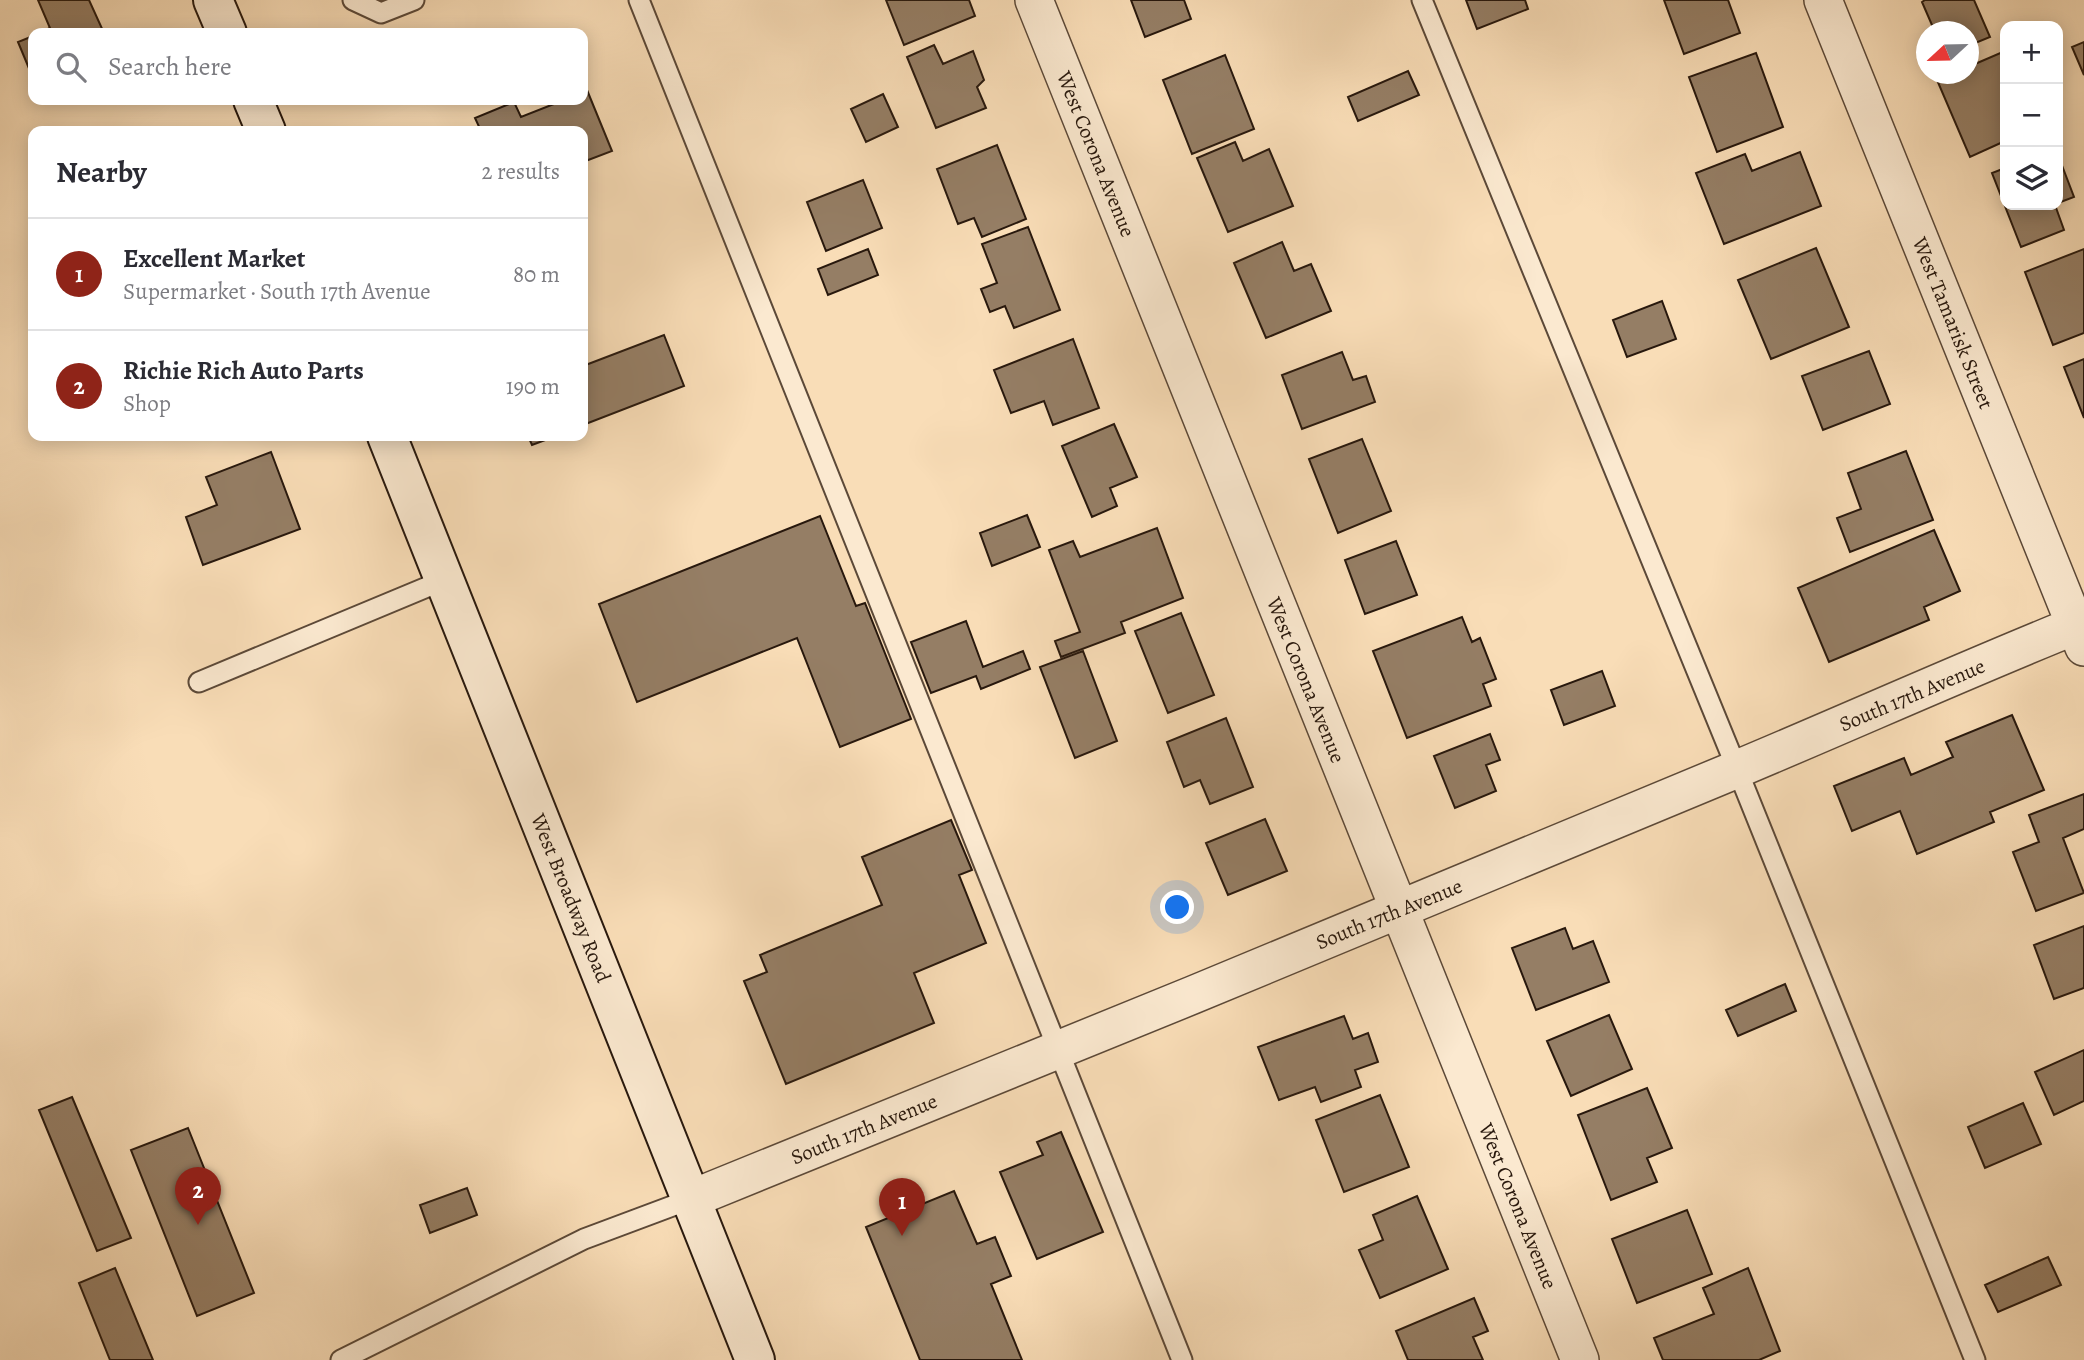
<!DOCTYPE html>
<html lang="en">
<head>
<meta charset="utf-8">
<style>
	body { margin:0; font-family:Alegreya,serif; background:#f7f7f7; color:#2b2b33 }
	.controls { position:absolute; right:21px; top:21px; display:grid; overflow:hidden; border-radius:14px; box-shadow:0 4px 18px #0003 }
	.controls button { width:63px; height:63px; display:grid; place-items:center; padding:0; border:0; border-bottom:2px solid #e1e1e2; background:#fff; color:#2b2b33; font:35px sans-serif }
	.compass { position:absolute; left:1916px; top:21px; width:63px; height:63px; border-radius:50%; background:#fff; box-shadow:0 4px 18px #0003; rotate:248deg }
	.you { position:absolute; left:1178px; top:908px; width:24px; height:24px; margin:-18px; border:5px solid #fff; border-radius:50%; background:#1a73e8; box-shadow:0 0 0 10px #1a73e833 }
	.badge { display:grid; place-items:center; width:46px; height:46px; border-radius:50%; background:#8f2418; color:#fff; font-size:23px; font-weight:700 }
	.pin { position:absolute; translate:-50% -58px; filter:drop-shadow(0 2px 4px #0008) }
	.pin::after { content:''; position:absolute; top:37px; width:24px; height:21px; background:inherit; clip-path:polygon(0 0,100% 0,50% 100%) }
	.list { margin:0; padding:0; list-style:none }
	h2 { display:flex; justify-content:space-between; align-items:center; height:91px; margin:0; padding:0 28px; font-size:30px }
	h2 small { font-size:23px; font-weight:400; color:#7c7c81 }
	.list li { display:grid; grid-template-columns:46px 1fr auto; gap:21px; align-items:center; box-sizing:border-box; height:112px; padding:0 28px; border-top:2px solid #e1e1e2 }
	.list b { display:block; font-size:26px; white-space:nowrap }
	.list p { margin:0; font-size:23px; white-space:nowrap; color:#7c7c81 }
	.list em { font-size:23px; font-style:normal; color:#7c7c81 }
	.icon { flex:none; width:38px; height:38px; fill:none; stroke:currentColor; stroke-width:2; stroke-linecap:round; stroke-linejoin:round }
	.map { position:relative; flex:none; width:2084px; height:1360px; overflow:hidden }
	.search { position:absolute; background:#fff; box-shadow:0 4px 18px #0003; left:28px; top:28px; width:560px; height:77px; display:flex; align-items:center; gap:18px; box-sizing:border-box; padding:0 24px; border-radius:14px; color:#7c7c81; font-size:26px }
	.panel { position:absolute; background:#fff; box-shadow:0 4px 18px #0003; left:28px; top:126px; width:560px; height:315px; border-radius:14px }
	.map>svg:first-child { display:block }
</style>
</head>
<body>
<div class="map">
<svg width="2084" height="1360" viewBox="0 0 2084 1360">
	<rect width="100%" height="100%" fill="#f9ddb7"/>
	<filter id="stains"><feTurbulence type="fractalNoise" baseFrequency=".00286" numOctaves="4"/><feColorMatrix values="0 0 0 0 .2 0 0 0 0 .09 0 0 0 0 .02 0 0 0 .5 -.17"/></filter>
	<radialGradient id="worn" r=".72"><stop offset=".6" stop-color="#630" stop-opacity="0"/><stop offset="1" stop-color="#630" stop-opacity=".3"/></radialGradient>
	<path fill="#957e65" stroke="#28180d" stroke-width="2" d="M38,0h51l15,33h-65l11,-5z
		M886,0h83l6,16 -71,29z
		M1131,0h53l7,19 -46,18z
		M1466,0h59l3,9 -51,20z
		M1664,0h64l12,33 -56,21z
		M1925,0h49l16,37 -22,9v-14h-33l-13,-30z
		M33,36v42l-15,-36z
		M2084,42v33l-12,-28z
		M934,45l9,19 30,-13 11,29 -7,7 9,21 -50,20 -29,-71z
		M2005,51v90l-35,16 -33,-77 16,-6h15v-7z
		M1756,53l27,74 -66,25 -28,-75z
		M1225,55l29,74 -62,25 -29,-74z
		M1408,71l11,24 -61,26 -10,-24z
		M587,90l25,61 -29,11v-31h-102l-6,-13 39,-16 7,15 43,-17h19v-8z
		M883,94l15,33 -32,15 -15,-33z
		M1235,142l8,19 26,-12 24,57 -65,26 -31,-74z
		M997,145l29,74 -44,18 -8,-19 -16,6 -21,-55z
		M1800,152l21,54 -97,38 -28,-71 49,-19 7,17z
		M2058,155l16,42 -16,6z
		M2005,168v37h50l9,25 -43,17 -29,-74z
		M863,180l19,48 -56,23 -19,-49z
		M1028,227l32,83 -46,18 -9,-22 -15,6 -9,-23 16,-6 -15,-39z
		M1282,242l12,29 17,-7 20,47 -65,27 -32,-75z
		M1816,248l33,79 -78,32 -33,-79z
		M868,249l10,26 -50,20 -10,-26z
		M2084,249v84l-31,12 -28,-73z
		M1662,301l14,38 -49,18 -14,-37z
		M664,335l20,51 -101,39v-59z
		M1073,339l26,69 -46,17 -9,-24 -33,12 -17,-43z
		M1869,351l21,53 -67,26 -21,-54z
		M1342,352l11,28 13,-4 9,26 -73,27 -20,-54z
		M2084,359v59l-20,-51z
		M1114,424l23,53 -27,11 7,18 -25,11 -30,-71z
		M528,436h28l-24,9z
		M1362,439l29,72 -53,22 -29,-74z
		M1906,451l27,69 -83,32 -13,-34 24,-9 -13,-36z
		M271,452l29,77 -97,36 -17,-48 31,-12 -11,-28z
		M1027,515l13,32 -48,19 -12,-33z
		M820,516l36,90 9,-3 46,116 -71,28 -43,-109 -160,64 -38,-98z
		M1157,528l26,70 -62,24 4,11 -64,24 -6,-16 25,-9 -31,-82 24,-9 7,16z
		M1934,530l26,61 -36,16 5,13 -100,42 -31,-74z
		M1396,541l21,54 -52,19 -20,-54z
		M1181,613l33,82 -46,18 -33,-82z
		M1462,617l10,25 8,-4 16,41 -13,5 8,22 -84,32 -34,-87z
		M966,621l17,46 40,-16 7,18 -49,20 -5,-13 -45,17 -20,-51z
		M1083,651l34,90 -42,17 -35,-91z
		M1602,671l13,35 -51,19 -13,-35z
		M2012,715l32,75 -54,22 4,10 -77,32 -17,-43 -48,20 -18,-45 70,-28 7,17 42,-18 -7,-15z
		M1226,718l27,69 -43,17 -10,-24 -16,7 -17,-45z
		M1490,734l10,26 -14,5 10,26 -41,17 -21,-52z
		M2084,794v35l-21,9 21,55 -48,18 -23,-59 26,-10 -10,-27z
		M1265,819l22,52 -59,24 -22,-52z
		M951,820l21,50 -13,5 27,68 -72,30 20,50 -148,61 -42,-103 23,-9 -7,-17 122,-50 -20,-48z
		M2084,926v62l-30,11 -20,-54z
		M1565,928l8,21 20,-8 16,41 -73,28 -24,-62z
		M1785,984l11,27 -58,25 -12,-26z
		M1609,1015l23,54 -61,27 -24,-55z
		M1344,1016l9,23 15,-6 10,29 -23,8 6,17 -40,15 -6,-15 -36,13 -21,-53z
		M2084,1050v51l-30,14 -19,-43z
		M1647,1088l25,60 -25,10 10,24 -46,18 -33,-85z
		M1380,1095l29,72 -65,25 -28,-72z
		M72,1097l59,141 -34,13 -58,-141z
		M2023,1103l18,41 -56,24 -17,-41z
		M188,1128l66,165 -57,23 -66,-166z
		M1061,1132l42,100 -66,27 -37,-87 43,-17 -6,-13z
		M467,1188l10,27 -47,18 -10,-28z
		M954,1191l23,53 18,-7 16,39 -20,8 31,76h-102l-54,-133z
		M1417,1196l31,73 -68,29 -21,-48 24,-10 -10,-25z
		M1687,1210l25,64 -75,29 -25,-64z
		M2048,1257l13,28 -63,27 -13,-27z
		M115,1268l38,92h-43l-31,-77z
		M1748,1268l32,83 -21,9h-96l-9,-22 60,-24 -11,-26z
		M1474,1298l14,33 -15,6 10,23h-75l-12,-29z"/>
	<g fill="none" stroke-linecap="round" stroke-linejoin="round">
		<g stroke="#5c4938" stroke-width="23">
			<path id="lane" d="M353,0l28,13 33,-13
				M639,0l543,1360
				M1422,0l315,769 238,591
				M199,682l245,-102
				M341,1360l243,-121 107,-40"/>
		</g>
		<g stroke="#5c4938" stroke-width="40">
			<path id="street" d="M1034,0l546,1360
				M1823,0l261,647
				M691,1199c349,-141 697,-283 1044,-429 117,-49 232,-101 349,-148"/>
		</g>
		<g stroke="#28180d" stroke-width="42">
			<path id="secondary" d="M213,0l14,33
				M253,100l13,31
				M387,436l368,924"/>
		</g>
		<use href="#lane" stroke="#fbe9d0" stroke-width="19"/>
		<use href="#street" stroke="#fbe9d0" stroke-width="37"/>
		<use href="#secondary" stroke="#fbe9d0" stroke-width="38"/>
	</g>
	<g text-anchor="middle" stroke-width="5" stroke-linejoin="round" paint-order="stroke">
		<g font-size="21" fill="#28180d" stroke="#fbe9d0">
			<text transform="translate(1096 154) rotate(68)" y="7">West Corona Avenue</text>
			<text transform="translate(1953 323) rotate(68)" y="7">West Tamarisk Street</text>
			<text transform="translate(1306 680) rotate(68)" y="7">West Corona Avenue</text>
			<text transform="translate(1912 695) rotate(-23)" y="7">South 17th Avenue</text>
			<text transform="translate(571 898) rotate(68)" y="7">West Broadway Road</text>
			<text transform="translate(1389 914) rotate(-22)" y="7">South 17th Avenue</text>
			<text transform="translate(864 1129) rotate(-22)" y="7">South 17th Avenue</text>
			<text transform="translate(1518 1206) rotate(68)" y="7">West Corona Avenue</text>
		</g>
	</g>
	<rect width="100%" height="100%" filter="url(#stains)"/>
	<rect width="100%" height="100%" fill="url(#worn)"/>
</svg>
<div class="controls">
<button>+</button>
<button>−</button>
<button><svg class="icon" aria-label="layers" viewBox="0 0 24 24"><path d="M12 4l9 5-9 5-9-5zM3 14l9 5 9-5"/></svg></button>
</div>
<svg class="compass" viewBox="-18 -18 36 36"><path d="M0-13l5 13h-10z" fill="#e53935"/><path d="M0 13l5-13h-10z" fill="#7c7c81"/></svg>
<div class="you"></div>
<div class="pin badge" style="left:902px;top:1236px">1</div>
<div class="pin badge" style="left:198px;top:1225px">2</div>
<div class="search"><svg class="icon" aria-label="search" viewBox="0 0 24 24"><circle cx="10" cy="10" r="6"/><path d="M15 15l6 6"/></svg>Search here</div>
<section class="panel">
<h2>Nearby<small>2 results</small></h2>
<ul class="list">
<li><span class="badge">1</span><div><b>Excellent Market</b><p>Supermarket · South 17th Avenue</p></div><em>80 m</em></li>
<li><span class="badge">2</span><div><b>Richie Rich Auto Parts</b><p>Shop</p></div><em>190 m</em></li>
</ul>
</section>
</div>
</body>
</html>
